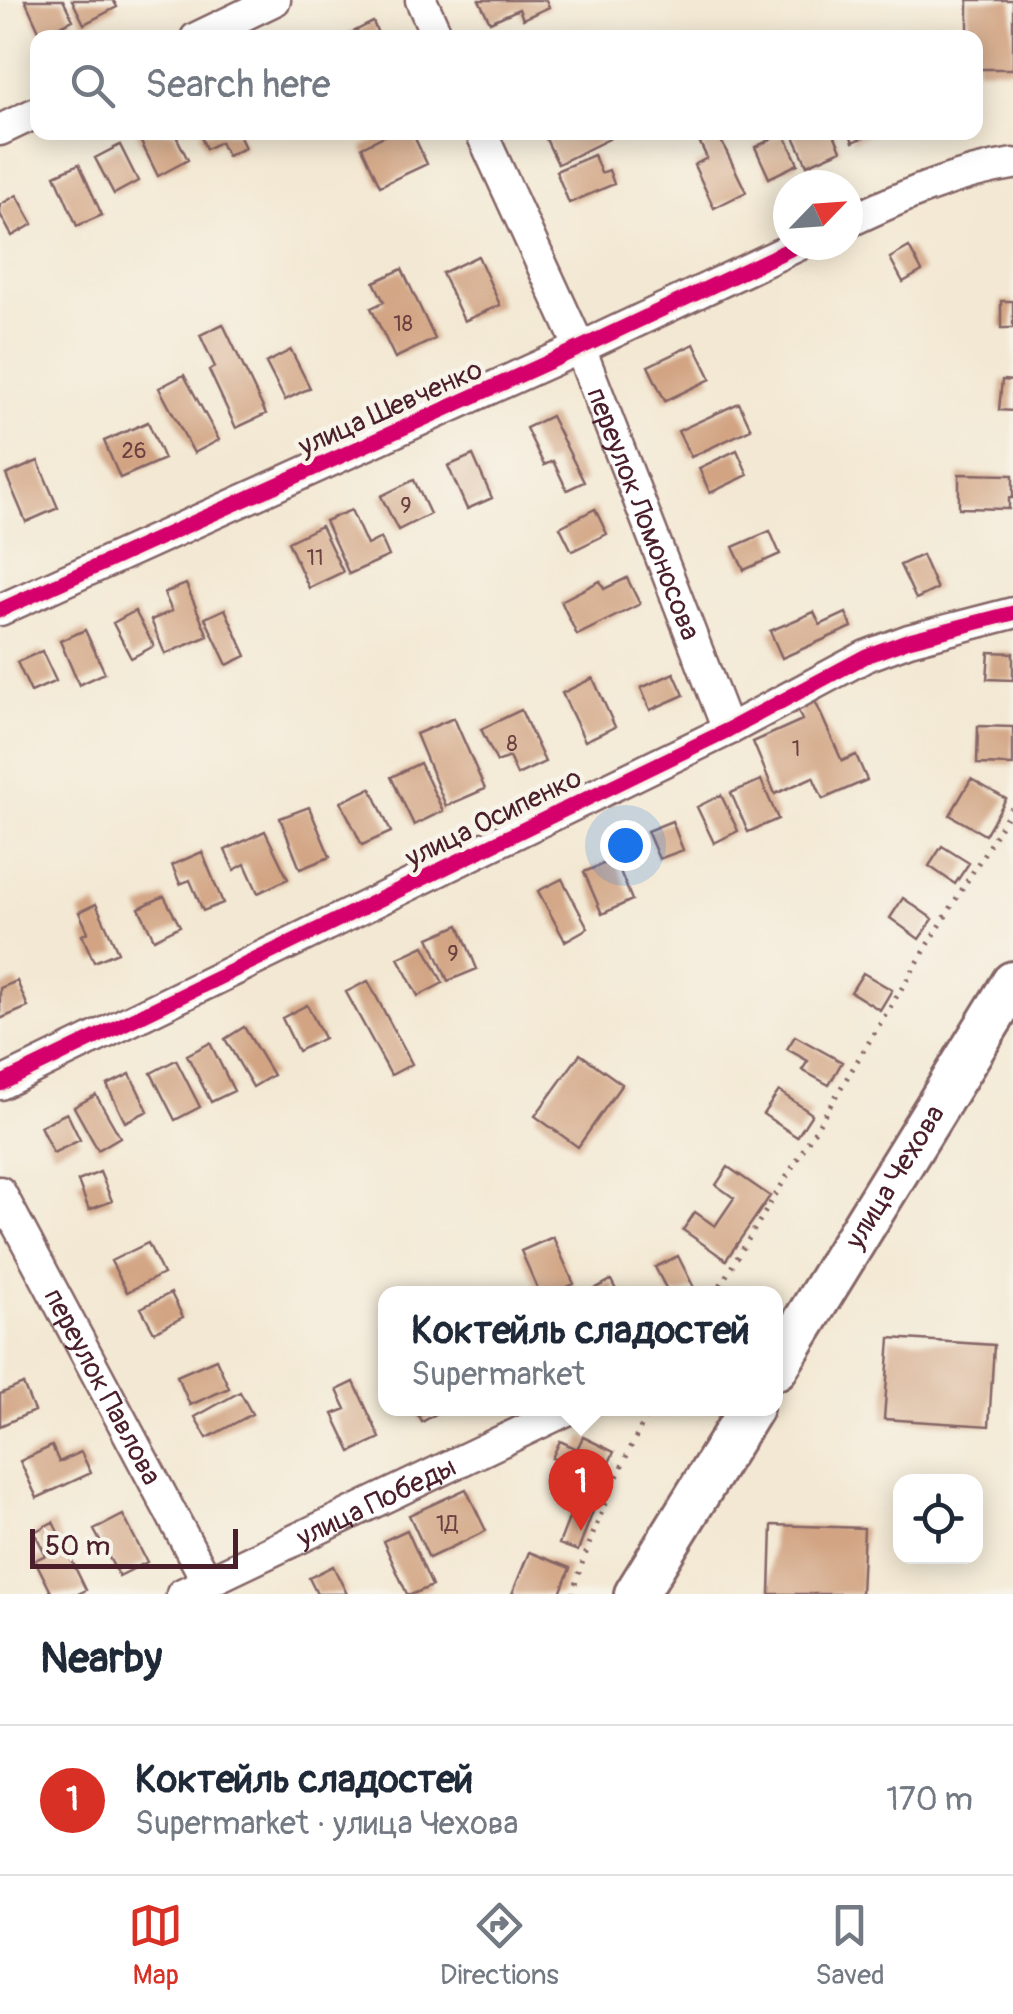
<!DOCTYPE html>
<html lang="en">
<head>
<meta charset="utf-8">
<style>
	body { margin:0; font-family:Pangolin,sans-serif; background:#f6f6f7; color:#1f2937 }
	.controls { position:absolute; right:30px; bottom:30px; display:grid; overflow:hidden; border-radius:20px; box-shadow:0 5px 25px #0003 }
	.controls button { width:90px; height:90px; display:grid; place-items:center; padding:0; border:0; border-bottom:2px solid #e0e1e3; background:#fff; color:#1f2937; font:50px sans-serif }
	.compass { position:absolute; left:773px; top:170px; width:90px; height:90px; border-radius:50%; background:#fff; box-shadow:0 5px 25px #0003; rotate:65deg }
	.scale { position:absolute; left:30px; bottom:25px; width:208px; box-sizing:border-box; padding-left:10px; border:5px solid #4a1f2b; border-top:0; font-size:28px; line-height:35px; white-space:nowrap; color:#4a1f2b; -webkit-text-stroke:8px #f7f3e8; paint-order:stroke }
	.you { position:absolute; left:625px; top:845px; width:35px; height:35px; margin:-25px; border:8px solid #fff; border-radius:50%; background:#1a73e8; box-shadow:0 0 0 15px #1a73e833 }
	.badge { display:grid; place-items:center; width:65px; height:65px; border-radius:50%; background:#d93025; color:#fff; font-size:32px; font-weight:700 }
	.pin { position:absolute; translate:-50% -82px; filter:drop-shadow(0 2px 5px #0008) }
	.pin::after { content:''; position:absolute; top:52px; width:35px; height:30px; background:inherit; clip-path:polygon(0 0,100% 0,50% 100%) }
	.popup { position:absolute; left:378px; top:1286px; width:405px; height:130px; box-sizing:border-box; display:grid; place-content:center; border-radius:20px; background:#fff; filter:drop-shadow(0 2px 8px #0005); font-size:32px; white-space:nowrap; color:#747a83 }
	.popup b { font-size:38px; color:#1f2937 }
	.popup::after { content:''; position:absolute; left:50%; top:100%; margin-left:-20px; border:20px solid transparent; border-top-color:#fff }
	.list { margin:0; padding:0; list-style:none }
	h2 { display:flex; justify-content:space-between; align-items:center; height:130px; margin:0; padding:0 40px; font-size:42px }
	h2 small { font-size:32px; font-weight:400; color:#747a83 }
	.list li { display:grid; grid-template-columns:65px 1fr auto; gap:30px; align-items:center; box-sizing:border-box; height:150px; padding:0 40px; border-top:2px solid #e0e1e3 }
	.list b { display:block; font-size:38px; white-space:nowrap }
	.list p { margin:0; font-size:32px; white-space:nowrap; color:#747a83 }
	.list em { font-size:32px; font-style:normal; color:#747a83 }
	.icon { flex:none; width:55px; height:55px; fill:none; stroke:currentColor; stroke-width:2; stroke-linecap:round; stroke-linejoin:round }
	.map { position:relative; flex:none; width:1013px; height:1594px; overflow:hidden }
	.search { position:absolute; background:#fff; box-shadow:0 5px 25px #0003; left:30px; right:30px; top:30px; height:110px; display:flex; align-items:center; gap:25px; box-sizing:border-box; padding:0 35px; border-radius:20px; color:#747a83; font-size:38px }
	.sheet { height:280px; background:#fff }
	nav { display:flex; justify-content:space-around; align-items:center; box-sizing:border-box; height:140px; border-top:2px solid #e0e1e3; background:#fff; font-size:28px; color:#747a83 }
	nav a { display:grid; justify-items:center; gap:5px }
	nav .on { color:#d93025 }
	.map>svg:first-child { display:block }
</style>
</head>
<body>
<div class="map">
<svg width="1013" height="1594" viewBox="0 0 1013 1594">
	<rect width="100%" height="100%" fill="#f7f3e8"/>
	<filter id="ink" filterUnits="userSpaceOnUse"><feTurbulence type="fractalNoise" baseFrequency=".01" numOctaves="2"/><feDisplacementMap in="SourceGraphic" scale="20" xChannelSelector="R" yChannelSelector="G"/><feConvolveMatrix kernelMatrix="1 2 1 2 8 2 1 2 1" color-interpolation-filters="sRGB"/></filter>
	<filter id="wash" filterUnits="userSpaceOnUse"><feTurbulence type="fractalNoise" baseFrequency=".0048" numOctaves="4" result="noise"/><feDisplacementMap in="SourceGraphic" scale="40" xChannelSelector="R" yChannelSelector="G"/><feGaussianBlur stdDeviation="2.25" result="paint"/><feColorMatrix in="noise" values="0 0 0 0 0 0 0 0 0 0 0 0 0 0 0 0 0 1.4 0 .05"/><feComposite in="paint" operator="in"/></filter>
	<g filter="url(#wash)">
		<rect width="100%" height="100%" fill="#f3e8d3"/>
		<g id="blocks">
			<path fill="#d2a483" d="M25,0h38l10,20 -32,15z
				M72,0h41l4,7 -33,17z
				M479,0h67l3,7 -26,12 -4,-10 -29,13z
				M968,0h45v69h-37v-31h-8z
				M373,22l7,16h-39z
				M136,132h38l14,28 -30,16z
				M199,132h39l7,16 -18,8 -7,-14 -14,7z
				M392,132h20l15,32 -47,22 -18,-39z
				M554,132h52l3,7 -51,25 -13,-27z
				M695,132h22l29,60 -32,16 -20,-43 13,-7z
				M792,132h41l8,18 -34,15z
				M849,132h26l-22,10z
				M784,133l14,31 -29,14 -14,-31z
				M120,145l18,36 -24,13 -19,-36z
				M594,155l7,18 8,-3 5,14 -45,19 -13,-32z
				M79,164l23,51 -25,11 -22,-51z
				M17,195l16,29 -21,12 -12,-22v-9z
				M909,247l13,24 -19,11 -13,-24z
				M478,256l22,49 -36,16 -22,-48z
				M402,269l33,70 -40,19 -24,-50 13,-6 -10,-20z
				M1001,301h12v27h-12z
				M223,324l43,90 -30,14 -27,-58 6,-3 -15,-32z
				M694,344l17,35 -46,22 -17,-35z
				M291,350l19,38 -25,12 -19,-37z
				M184,375l35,65 -25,13 -35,-65z
				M1002,380l11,1v30l-14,-1z
				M739,403l12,26 -60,28 -13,-26z
				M551,416l33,66 -17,8 -14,-29 -9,4 -18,-37z
				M148,422l16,37 -44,19 -16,-37z
				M737,450l11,25 -38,18 -11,-25z
				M473,455l19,43 -25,11 -19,-43z
				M38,461l20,47 -32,14 -20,-47z
				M959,474l54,1v23h-4v11l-50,-1z
				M414,480l16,34 -32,16 -17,-34z
				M595,509l12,25 -35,17 -12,-24z
				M351,510l16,35 14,-7 8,18 -40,18 -24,-53z
				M321,526l22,46 -34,16 -21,-46z
				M770,531l10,23 -36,16 -11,-23z
				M922,555l15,34 -21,10 -16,-34z
				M627,578l13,26 -63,31 -16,-34 39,-20 4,8z
				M186,584l22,52 -43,18 -14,-34 21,-9 -8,-18z
				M225,609l21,47 -19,9 -22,-47z
				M135,611l19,35 -23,12 -18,-35z
				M814,612l6,13 26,-12 6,14 -70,31 -12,-27z
				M85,630l20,43 -26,12 -19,-44z
				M42,651l14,30 -25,11 -14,-30z
				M989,652l24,1v27l-26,-1z
				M674,673l10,22 -34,15 -9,-22z
				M593,678l22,49 -30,14 -23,-48z
				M815,701l27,60 14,-6 11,25 -44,19 -10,-22 -38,17 -22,-52 49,-22 -5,-12z
				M521,710l24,52 -28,13 -8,-18 -12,5 -16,-33z
				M454,718l31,71 -39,17 -30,-72z
				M978,726l35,1v38l-36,-1z
				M420,763l23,48 -29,14 -23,-48z
				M971,779l35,20 -21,36 -35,-20z
				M761,780l17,39 -30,13 -17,-39z
				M371,788l20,44 -29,13 -21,-43z
				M721,795l17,36 -24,12 -17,-36z
				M309,807l21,50 -30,12 -20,-51z
				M672,821l11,29 -24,9 -12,-28z
				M265,831l23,48 -30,14 -13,-29 -11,6 -9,-20z
				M942,846l27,17 -14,21 -26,-18z
				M202,852l21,51 -20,8 -13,-31 -10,4 -8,-19z
				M615,859l17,41 -30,14 -18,-42z
				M562,879l26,49 -23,13 -27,-50z
				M164,896l16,30 -26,13 -15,-31z
				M903,898l30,21 -14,20 -29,-21z
				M96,904l22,48 -24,10 -12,-27 6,-3 -9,-20z
				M459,925l18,44 -29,12 -19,-43z
				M424,946l19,37 -25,13 -20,-38z
				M863,973l29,17 -12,20 -29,-18z
				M17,981l11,26 -28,12v-31z
				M368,981l44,83 -21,11 -45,-83z
				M307,1005l17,33 -26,13 -16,-33z
				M244,1027l29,48 -20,12 -28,-48z
				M795,1036l47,26 -13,23 -27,-15 6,-9 -21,-12z
				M210,1043l24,48 -23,11 -24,-47z
				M580,1054l42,30 -44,63 -43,-31z
				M176,1060l24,47 -25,13 -24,-47z
				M130,1074l18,37 -23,11 -18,-37z
				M779,1091l33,23 -15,23 -34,-23z
				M96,1095l24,42 -22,13 -24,-43z
				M67,1113l13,27 -27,13 -13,-27z
				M728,1167l42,29 -44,64 -43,-30 12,-18 20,14 19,-28 -18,-13z
				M100,1172l12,29 -23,9 -11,-29z
				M553,1237l21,47 -21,10h-13l-19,-43z
				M148,1243l15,31 -36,18 -16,-31z
				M678,1256l16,32 -12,6h-13l-14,-27z
				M611,1280l7,14h-33z
				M171,1293l12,24 -29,15 -13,-24z
				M890,1338l104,7 -5,81 -105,-7z
				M216,1359l13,29 -39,17 -13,-29z
				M354,1382l26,56 -29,14 -18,-38 13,-5 -9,-19z
				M23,1384l11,27 -34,15v-32z
				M240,1392l12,22 -45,24 -12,-21z
				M414,1408h32l-24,14z
				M583,1437l31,15 -14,29 -48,-23 8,-17 17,8z
				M52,1446l7,16 22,-10 10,21 -54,25 -17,-37z
				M582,1485l18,8 -22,58 -19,-7z
				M466,1489l20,42 -57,27 -20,-43z
				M123,1515l24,47 -28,14 -25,-46z
				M53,1522l33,68 -8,4h-26l-17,-34 11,-5 -12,-23z
				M772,1525l92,3 -3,66h-91z
				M407,1530l25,56 -19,8h-6l-24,-53z
				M529,1552l41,16 -10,26h-48z
				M333,1566l14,28h-30l-8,-16z"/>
		</g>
	</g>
	<g filter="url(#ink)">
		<use href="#blocks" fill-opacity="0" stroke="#856566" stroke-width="2.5"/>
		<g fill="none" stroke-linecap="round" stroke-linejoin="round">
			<g stroke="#856566" stroke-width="35">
				<g id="street">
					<path d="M421,0l17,38"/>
					<path d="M196,38l79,-38"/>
					<path d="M0,130l38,-18"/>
					<path id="s1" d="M481,132l99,216 148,382"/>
					<path d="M848,222c53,-25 106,-49 165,-58"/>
					<path d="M0,610l580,-262 219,-103"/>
					<path d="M0,1084l728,-354 138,-74 43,-16 104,-27"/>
					<path id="s2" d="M0,1192l207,389"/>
					<path id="s3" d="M182,1594l389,-186"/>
				</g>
			</g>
			<g stroke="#856566" stroke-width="48">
				<g id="secondary">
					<path id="s4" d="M776,1368l237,-385"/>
					<path d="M636,1594l115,-186"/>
				</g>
			</g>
			<path stroke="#856566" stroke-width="5" stroke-dasharray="2.5 8" stroke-linecap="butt" d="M715,1294l298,-488
				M572,1594c20,-63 47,-127 79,-186"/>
			<use href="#street" stroke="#fff" stroke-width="30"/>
			<use href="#secondary" stroke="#fff" stroke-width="42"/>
			<g stroke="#f7f3e8" stroke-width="21">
				<path id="cycleway" d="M0,610l580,-262 219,-103
					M0,1084l728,-354 138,-74 43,-16 104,-27"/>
			</g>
			<use href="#cycleway" stroke="#d6006c" stroke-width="15"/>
		</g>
	</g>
	<g text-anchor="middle" stroke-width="9" stroke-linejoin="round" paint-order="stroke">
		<g font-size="22" fill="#6c4041">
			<text x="403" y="331">18</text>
			<text x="134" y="458">26</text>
			<text x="406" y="513">9</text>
			<text x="315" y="565">11</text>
			<text x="512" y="751">8</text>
			<text x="796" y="756">1</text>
			<text x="453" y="961">9</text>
			<text x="447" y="1531">1Д</text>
		</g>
		<g font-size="28" fill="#4a1f2b" stroke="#f7f3e8">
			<text transform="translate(390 407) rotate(-24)" y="10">улица Шевченко</text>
			<text dy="10" stroke="none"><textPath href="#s1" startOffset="415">переулок Ломоносова</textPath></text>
			<text transform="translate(493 817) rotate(-26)" y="10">улица Осипенко</text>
			<text dy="10" stroke="none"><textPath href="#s4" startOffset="225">улица Чехова</textPath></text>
			<text dy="10" stroke="none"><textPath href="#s2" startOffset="220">переулок Павлова</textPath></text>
			<text dy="10" stroke="none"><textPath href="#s3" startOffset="215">улица Победы</textPath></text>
		</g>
	</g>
</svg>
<div class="controls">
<button><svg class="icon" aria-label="locate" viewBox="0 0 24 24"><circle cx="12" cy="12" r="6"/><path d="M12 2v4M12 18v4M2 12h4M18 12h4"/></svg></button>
</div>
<svg class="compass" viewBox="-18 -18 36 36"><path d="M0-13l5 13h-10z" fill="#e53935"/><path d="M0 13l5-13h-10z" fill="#747a83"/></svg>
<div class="scale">50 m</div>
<div class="you"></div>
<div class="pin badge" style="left:581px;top:1531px">1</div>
<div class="popup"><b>Коктейль сладостей</b>Supermarket</div>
<div class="search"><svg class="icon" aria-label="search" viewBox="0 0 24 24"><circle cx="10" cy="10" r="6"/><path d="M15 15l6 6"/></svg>Search here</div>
</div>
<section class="sheet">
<h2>Nearby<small></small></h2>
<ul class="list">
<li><span class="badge">1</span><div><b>Коктейль сладостей</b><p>Supermarket · улица Чехова</p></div><em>170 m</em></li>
</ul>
</section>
<nav>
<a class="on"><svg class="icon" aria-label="map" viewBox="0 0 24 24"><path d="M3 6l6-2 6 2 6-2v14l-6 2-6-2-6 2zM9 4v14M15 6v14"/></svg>Map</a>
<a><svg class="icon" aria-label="directions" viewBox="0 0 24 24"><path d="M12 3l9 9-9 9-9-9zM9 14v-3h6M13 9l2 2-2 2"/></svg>Directions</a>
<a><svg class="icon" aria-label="saved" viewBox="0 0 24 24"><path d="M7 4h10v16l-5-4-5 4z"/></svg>Saved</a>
</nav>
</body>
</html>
